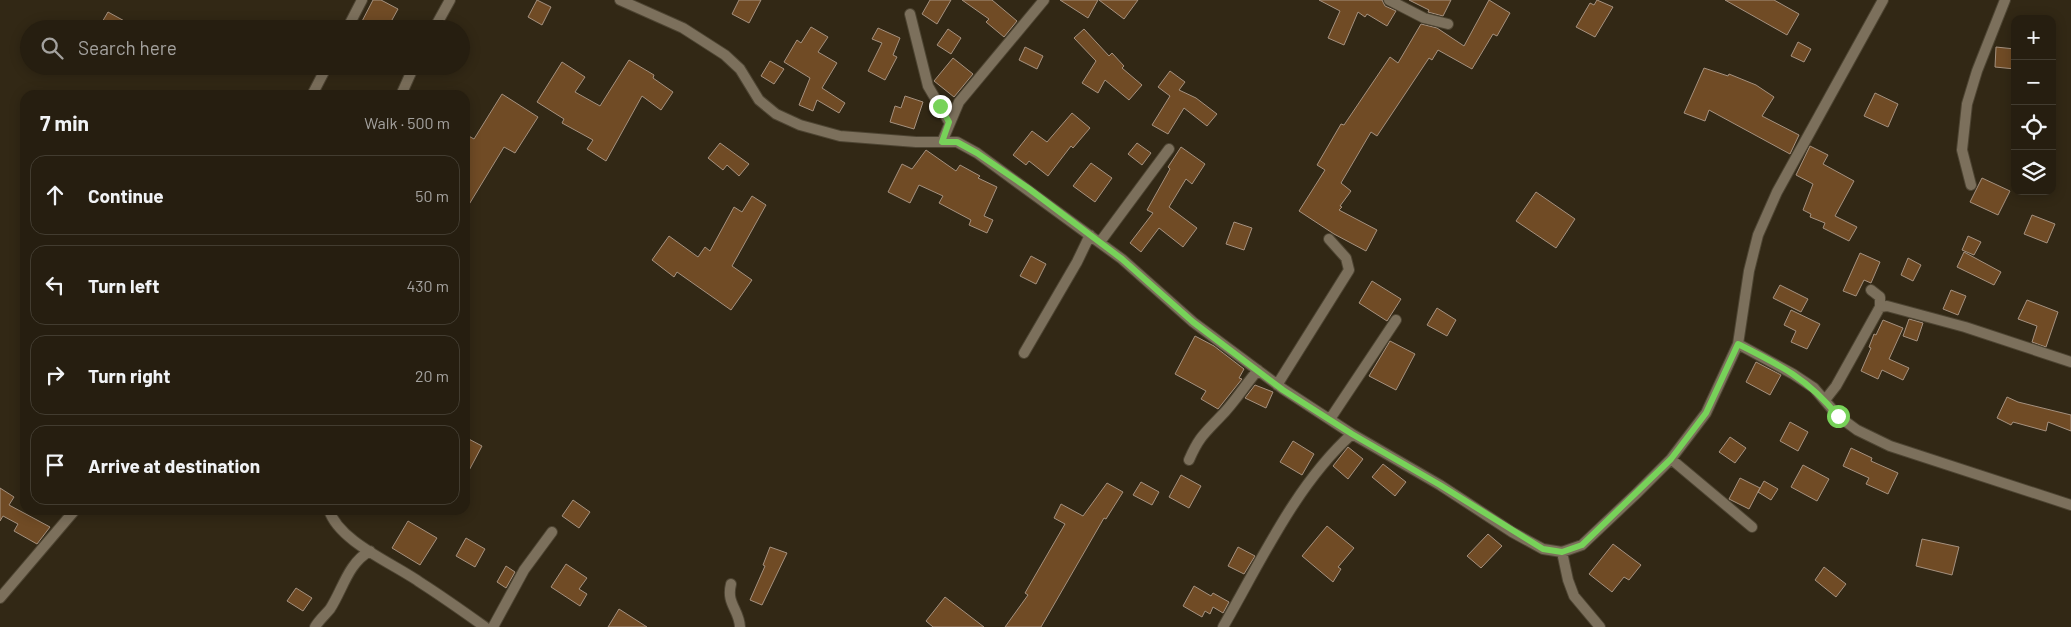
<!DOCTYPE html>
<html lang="en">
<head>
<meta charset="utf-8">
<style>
	body { margin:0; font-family:Barlow,sans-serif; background:#2e2719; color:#f1f3f6 }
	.controls { position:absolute; right:15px; top:15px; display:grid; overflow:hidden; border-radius:10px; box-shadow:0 2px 12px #0003 }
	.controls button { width:45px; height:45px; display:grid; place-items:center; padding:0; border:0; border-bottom:1px solid #423c30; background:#261e10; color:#f1f3f6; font:25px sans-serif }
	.stop { position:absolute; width:15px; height:15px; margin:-11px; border:4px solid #77d259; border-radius:50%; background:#fff }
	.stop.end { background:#77d259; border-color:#fff; box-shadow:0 1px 5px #0008 }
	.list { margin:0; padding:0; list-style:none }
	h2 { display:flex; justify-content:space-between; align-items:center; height:65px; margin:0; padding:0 20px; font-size:21px }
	h2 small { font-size:16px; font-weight:400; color:#a4a29f }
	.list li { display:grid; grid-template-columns:32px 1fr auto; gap:15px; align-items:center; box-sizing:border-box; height:80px; margin:0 10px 10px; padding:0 10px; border:1px solid #423c30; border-radius:15px }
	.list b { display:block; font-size:19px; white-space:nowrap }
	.list em { font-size:16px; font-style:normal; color:#a4a29f }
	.icon { flex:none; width:28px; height:28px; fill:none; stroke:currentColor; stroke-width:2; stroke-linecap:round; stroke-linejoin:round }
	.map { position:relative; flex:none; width:2071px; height:627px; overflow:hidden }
	.search { position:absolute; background:#261e10; box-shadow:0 2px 12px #0003; left:20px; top:20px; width:450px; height:55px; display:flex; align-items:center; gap:12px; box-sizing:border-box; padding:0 18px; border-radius:28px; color:#a4a29f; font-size:19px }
	.panel { position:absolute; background:#261e10; box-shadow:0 2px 12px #0003; left:20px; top:90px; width:450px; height:425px; border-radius:15px }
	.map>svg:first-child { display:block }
</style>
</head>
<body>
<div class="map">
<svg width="2071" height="627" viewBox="0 0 2071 627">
	<rect width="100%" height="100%" fill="#322815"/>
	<path fill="#704b25" stroke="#a5917f" d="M373,0h8l17,9 -11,20h-29z
		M537,0l14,7 -9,18 -14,-8z
		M739,0h22l-12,23 -17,-9z
		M930,0h21l-14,24 -15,-10z
		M962,0h30l25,21 -13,16 -18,-15 3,-3z
		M1060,0h38l-10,18z
		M1099,0h39l-14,19z
		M1319,0h63l3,6 11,5 -9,15 -20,-12 -2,3 -7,-5 -14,33 -16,-7 12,-27z
		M1409,0h42l-8,16 -15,-4 1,-2z
		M1489,0l21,13 -13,23 -4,-2 -21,35 -34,-19 -6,10 -3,-2 -52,78 -6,-4 -30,51 10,8 -11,15 2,1 -3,3 38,20 -11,21 -32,-17 -35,-23 26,-41 -8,-5 24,-41 3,1 46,-68 8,6 23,-39 16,4 27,18z
		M1597,0l16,7 -18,30 -19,-10 14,-24 4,2z
		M1725,0h49l25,14 -12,21z
		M108,12l31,17h-41z
		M811,27l17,10 -10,15 19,11 -15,25 23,15 -6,10 -22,-13 -4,11 -14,-6 11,-27 -26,-16 13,-22 4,3z
		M878,28l22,10 -7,17 4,2 -12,23 -17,-9 14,-28 -10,-4z
		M948,29l13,9 -10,16 -14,-9z
		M1084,29l25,27 3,-3 12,13 -2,2 20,17 -13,15 -24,-20 -7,13 -16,-10 14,-22 -22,-23z
		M1798,42l13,7 -7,13 -13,-6z
		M1025,47l18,9 -6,13 -18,-9z
		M1996,47l19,2v20l-20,-2z
		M953,58l20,16 -19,23 -20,-16z
		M629,60l25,15 -1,3 20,14 -12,18 -19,-14 -36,65 -19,-12 6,-9 -31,-17 2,-4 -27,-17 25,-40 23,15 -10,15 25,14z
		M770,61l14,8 -10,15 -13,-8z
		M1704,68l24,8 1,-2 27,11 18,12 -12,19 37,19 -9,19 -81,-44 -4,11 -21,-8z
		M1170,71l15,11 -6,8 17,8 21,16 -10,12 -23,-18 -16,26 -16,-9 18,-29 -12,-9z
		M1875,93l23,11 -10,23 -24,-11z
		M502,94l36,23 -23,36 -11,-6 -39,64v-77l9,5z
		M905,96l18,6 -9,27 -24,-7 5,-16 6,2z
		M1072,113l18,15 -17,20 -2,-2 -23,30 -19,-15 -3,4 -13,-10 19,-24 15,11z
		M720,143l29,21 -10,12 -12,-11 -4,5 -15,-12z
		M1137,143l14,10 -9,12 -14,-11z
		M1810,146l18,9 -5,9 31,17 -19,35 22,11 -8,14 -26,-13 2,-5 -15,-6 1,-3 -8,-4 10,-26 -17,-9z
		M1181,147l24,17 -13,20 -6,-5 -17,28 28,21 -14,19 -24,-19 -18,24 -11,-9 23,-30 -6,-3 23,-41 -2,-2z
		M926,150l30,21 4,-6 20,11 -2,2 19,9 -13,29 9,4 -6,13 -18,-8 2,-5 -32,-17 4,-7 -24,-11 -9,18 -22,-11 14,-28 10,5z
		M1091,163l21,15 -17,24 -22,-16z
		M1982,178l28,13 -12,24 -28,-13z
		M1536,192l39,27 -19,29 -40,-27z
		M752,196l14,9 -34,61 20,14 -21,30 -54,-38 -3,5 -22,-17 17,-24 29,21 7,-10 5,4 24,-44 8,5z
		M2032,215l23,9 -8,19 -23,-9z
		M1234,222l18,6 -8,22 -18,-6z
		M1968,236l13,6 -7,13 -12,-5z
		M1964,252l37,20 -7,13 -37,-18z
		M1860,253l20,9 -9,21 -7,-3 -8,16 -13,-5z
		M1031,256l15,8 -10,20 -16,-8z
		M1908,258l13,7 -8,16 -12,-6z
		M1372,281l29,18 -14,22 -28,-18z
		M1780,285l28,14 -7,13 -28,-14z
		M1951,290l15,6 -8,19 -15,-6z
		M2027,300l31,12 -12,35 -14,-5 5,-16 -19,-7z
		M1437,308l19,12 -9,16 -20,-11z
		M1791,310l29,14 -13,25 -16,-7 5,-11 -12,-6z
		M1909,319l14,4 -6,18 -14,-5z
		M1883,320l20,8 -14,31 20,9 -6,12 -21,-10 -4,9 -17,-8 10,-23 -2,-1 5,-13 2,1z
		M1195,336l19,10 30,23 -5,9 3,1 -24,30 -17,-10 5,-8 -31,-17z
		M1390,341l25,13 -19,36 -27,-14z
		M1756,362l25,13 -11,20 -24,-13z
		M1255,385l18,7 -7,16 -21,-10z
		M2007,397l11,5 53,13v16l-23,-9 -2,9 -33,-9 -2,3 -14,-7z
		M1790,422l18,10 -10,19 -18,-10z
		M465,437l17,9 -17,32z
		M1730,437l16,11 -11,15 -16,-11z
		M1293,441l21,13 -12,21 -22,-13z
		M1348,447l15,12 -15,20 -15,-13z
		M1851,448l21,10 -1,3 27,12 -10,21 -22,-10 3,-6 -26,-12z
		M1383,464l23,18 -11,14 -23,-19z
		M1803,465l26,14 -12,22 -26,-14z
		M1181,475l20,11 -12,22 -20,-11z
		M1740,478l20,10 -11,21 -20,-10z
		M1764,481l14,8 -7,11 -13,-8z
		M1141,482l18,10 -7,13 -19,-10z
		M1107,483l16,9 -17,27 -2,-1 -63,109h-36l23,-32 -3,-2 40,-69 -11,-6 7,-14 22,12z
		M0,488l14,9 -5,8 41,22 -13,17 -23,-13 4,-7 -15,-8 -3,5z
		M573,500l17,12 -11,16 -17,-12z
		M408,521l29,17 -17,27 -28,-17z
		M1327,526l27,22 -16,19 3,2 -8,13 -31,-26z
		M1488,534l14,12 -21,22 -14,-12z
		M466,538l19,11 -10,18 -19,-11z
		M1922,539l37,8 -7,28 -36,-9z
		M1613,544l28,21 -12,15 -5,-3 -12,15 -23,-18z
		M770,547l17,6 -25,52 -12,-5 15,-34 -2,-1z
		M1238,547l17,9 -11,18 -16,-8z
		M566,564l21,14 -8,11 8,5 -7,12 -29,-19z
		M506,566l9,6 -9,16 -9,-6z
		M1824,567l22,17 -10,13 -21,-17z
		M1194,586l17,10 2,-3 16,9 -6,11 -10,-6 -3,7 -5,-3 -3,6 -19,-11z
		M296,588l16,10 -9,13 -16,-10z
		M945,597l39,30h-51l-7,-6z
		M619,609l28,18h-39z"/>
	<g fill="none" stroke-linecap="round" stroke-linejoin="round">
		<g stroke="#4d4432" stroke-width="12">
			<path id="minor" d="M620,0l63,28 42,27 15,14 19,31 17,14 24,11 40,11 76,6h41l20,11 145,106 71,63 90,67 69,45 88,51 72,47 31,17 19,3 20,-7 55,-52 34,-34 35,-46 32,-69 11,-73 9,-36 19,-43 106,-192
				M1389,0l35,18 24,6
				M910,14l18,72 21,36
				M347,29l15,-29
				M434,29l16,-29
				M312,95l15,-29
				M401,95l13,-29
				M942,142l17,-40 85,-102
				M1971,185l-9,-35 5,-46 10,-33 28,-71
				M1100,242l69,-93
				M1871,290l9,7v10
				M1738,344l55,30 21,14 24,28 19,14 33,16 181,59
				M1024,353l53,-91 13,-27
				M1277,385l72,-115 -3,-12 -17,-19
				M1825,400l11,-14 44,-79 7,-1 78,21 106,35
				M1330,419l66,-99
				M1671,459l81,68
				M1189,460c10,-23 15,-26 32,-44 13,-13 24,-31 37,-46
				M329,510c10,32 66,54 92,73 22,14 43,29 64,44
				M1562,552l6,28 6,16 26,31
				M731,584c-5,20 8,25 9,43
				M0,598l75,-88
				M315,627c4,-7 10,-12 15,-18 13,-20 18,-46 40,-58
				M493,627l31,-57 28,-38
				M1223,627c37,-64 73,-143 129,-193"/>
		</g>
		<use href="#minor" stroke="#7c705c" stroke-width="10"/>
	</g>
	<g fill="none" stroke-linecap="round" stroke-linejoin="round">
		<path stroke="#77d259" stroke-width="6" d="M940,106l9,16 -7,20h15l20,11 51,35 94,71 71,63 90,68 69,44 88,51 103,64 19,3 20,-7 89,-86 35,-46 32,-69c42,21 70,35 100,72"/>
	</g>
</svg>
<div class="controls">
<button>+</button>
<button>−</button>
<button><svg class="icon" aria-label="locate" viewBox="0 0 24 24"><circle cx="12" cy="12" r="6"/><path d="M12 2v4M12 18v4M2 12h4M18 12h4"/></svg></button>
<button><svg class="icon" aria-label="layers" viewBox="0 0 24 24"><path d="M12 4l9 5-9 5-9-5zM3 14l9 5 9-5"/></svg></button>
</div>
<div class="stop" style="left:1838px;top:416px"></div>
<div class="stop end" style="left:940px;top:106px"></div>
<div class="search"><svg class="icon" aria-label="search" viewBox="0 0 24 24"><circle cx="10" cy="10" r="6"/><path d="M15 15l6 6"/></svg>Search here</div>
<section class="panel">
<h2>7 min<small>Walk · 500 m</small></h2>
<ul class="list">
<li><svg class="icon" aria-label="ahead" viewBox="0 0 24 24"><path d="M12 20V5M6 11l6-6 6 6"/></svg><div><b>Continue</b></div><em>50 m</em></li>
<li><svg class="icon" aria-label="left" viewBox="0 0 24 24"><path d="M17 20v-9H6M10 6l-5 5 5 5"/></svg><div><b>Turn left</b></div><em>430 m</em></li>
<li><svg class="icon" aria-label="right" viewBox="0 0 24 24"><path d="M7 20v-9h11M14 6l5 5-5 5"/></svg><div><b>Turn right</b></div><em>20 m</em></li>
<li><svg class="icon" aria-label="arrive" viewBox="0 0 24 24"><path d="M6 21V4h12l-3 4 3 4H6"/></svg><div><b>Arrive at destination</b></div></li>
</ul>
</section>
</div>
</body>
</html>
